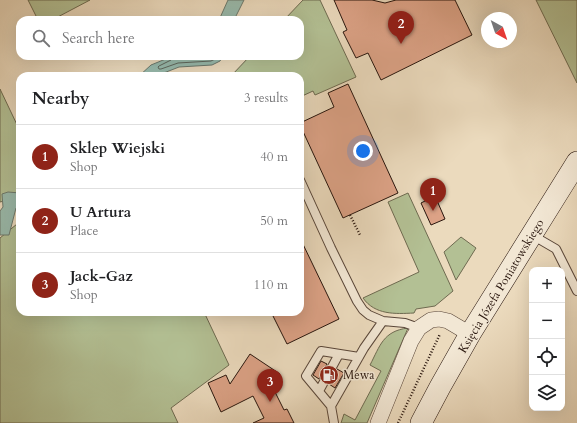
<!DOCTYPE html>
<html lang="en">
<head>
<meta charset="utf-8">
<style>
	body { margin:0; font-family:Cardo,serif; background:#f2f2f2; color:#202124 }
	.controls { position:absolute; right:12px; bottom:12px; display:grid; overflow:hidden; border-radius:8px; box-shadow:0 4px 16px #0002 }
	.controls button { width:36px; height:36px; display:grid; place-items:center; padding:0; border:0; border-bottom:1px solid #e0e0e0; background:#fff; color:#202124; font:20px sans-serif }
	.compass { position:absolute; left:481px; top:12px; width:36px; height:36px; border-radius:50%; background:#fff; box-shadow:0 4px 16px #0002; rotate:140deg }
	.you { position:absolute; left:363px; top:151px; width:14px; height:14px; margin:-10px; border:3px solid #fff; border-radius:50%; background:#1a73e8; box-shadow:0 0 0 6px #1a73e833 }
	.badge { display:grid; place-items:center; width:26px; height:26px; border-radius:50%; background:#8f2418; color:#fff; font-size:13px; font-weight:700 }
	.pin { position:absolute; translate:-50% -33px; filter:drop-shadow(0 1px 2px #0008) }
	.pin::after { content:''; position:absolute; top:21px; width:14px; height:12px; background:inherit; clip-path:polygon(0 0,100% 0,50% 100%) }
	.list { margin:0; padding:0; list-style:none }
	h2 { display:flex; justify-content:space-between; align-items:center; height:52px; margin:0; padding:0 16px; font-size:17px }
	h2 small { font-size:13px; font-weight:400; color:#757577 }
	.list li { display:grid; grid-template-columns:26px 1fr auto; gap:12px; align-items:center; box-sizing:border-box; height:64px; padding:0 16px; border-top:1px solid #e0e0e0 }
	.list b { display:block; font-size:15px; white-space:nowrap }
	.list p { margin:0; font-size:13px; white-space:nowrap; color:#757577 }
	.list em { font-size:13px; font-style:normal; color:#757577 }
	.icon { flex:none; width:22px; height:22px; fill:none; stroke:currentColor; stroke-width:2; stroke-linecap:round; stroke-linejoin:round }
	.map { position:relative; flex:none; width:577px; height:423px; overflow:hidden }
	.search { position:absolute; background:#fff; box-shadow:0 4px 16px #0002; left:16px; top:16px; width:288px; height:44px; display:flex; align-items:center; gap:10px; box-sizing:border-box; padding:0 14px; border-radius:12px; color:#757577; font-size:15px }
	.panel { position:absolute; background:#fff; box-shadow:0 4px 16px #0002; left:16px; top:72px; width:288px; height:244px; border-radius:12px }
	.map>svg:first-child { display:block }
</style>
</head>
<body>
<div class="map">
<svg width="577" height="423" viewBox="0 0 577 423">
	<rect width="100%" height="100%" fill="#ebdabd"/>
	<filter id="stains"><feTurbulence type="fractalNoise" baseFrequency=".005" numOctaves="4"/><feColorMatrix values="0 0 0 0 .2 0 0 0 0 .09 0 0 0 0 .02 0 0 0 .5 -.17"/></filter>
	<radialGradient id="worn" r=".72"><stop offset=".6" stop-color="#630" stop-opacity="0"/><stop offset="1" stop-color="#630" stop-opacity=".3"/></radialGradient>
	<path fill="#b3c094" stroke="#6e6a50" d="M28,0h62l-38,20h-14z
		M303,0h17l36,77 -41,18 -2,-4 -13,6v-21h-69l19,-20h50v-36h-16z
		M536,0h41v83z
		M0,89l20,42v76l-12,-7 -8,2z
		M408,193l45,98 -18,15 -19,3 -2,4c-19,1 -39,2 -51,-15l56,-26 -31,-70z
		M17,224l3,1v87h184l25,53 -58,43 7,15h-178v-185z
		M461,237l15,11 -20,32 -12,-28z
		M408,328l-41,95h-26l3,-9 11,6 26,-49 -11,-6c10,-19 13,-34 38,-37z"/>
	<path fill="#99bbad" stroke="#6c796d" d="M228,0h16l-10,20h-15z
		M173,56h50l-3,5 -8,4 -33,2 -23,9h-17l12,-11z
		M8,192l12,1v13l-4,2 -7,27h-9v-24l3,-4 -1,-13z"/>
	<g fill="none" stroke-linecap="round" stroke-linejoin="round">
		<path stroke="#60685d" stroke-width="1" d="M172,56l-1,4 -12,6 -1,1 1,2h2l17,-6 33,-2 6,-3 1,-2"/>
	</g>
	<path fill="#dca286" stroke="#28150d" d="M334,0h38l13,3 11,-3h59l17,35 -91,45 -13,-27 -12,5 -13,-26 4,-2z
		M348,84l50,109 -55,25 -43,-93v-2l34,-16 -6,-14z
		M435,196l10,23 -14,6 -10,-22z
		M300,238l39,81 -52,25 -16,-32h29z
		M250,354l30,20 -8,12 12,24 3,-1 7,14h-41l11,-5 -11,-22 -32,16 -13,-29 18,-8 4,9z
		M321,361l6,3 -8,15 -6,-4z
		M337,369l7,4 -9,15 -6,-4z"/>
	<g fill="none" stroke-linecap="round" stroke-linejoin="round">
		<g stroke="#594639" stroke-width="10">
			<path id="service" d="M300,180l31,68 26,53 6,9 6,5 14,6 22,2 14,5
				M532,235l24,14 21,42
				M319,391l20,-37
				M331,406l33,-58 19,-27
				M334,423l-3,-17 -25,-30 15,-25 38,6"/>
		</g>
		<g stroke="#594639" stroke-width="16">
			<path id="minor" d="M378,423l33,-82 8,-13 12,-8 8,-1 9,2 22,13"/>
		</g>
		<g stroke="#28150d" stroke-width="22">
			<path id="secondary" d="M421,423l19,-36 30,-53 107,-172"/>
		</g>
		<path stroke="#28150d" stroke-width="2.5" stroke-dasharray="1 2" stroke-linecap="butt" d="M350,215l10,20
			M398,423l42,-89"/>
		<use href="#service" stroke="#f2e7d4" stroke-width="8"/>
		<use href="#minor" stroke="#f2e7d4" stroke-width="15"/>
		<use href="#secondary" stroke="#f2e7d4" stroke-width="21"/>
	</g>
	<defs>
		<g id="fuel-disc" transform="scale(1)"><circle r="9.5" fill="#8f2418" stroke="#f2e7d4"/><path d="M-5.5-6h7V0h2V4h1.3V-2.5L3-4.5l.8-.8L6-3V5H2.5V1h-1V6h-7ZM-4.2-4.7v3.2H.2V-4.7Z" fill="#fff"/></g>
	</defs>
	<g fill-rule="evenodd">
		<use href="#fuel-disc" x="329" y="375"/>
	</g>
	<g text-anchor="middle" stroke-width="3" stroke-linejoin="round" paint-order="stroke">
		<g font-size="12" fill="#28150d" stroke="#f2e7d4">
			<text transform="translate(501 286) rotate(-59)" y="4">Księcia Józefa Poniatowskiego</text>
		</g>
		<g font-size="12" fill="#28150d" stroke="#f2e7d4" text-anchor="start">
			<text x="343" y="379">Mewa</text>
		</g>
	</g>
	<rect width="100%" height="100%" filter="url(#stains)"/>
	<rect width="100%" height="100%" fill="url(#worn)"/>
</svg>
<div class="controls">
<button>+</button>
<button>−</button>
<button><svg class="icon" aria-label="locate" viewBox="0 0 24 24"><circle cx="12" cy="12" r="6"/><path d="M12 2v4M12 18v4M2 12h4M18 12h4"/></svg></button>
<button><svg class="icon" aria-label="layers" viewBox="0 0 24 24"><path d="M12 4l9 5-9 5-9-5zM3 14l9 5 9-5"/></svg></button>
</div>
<svg class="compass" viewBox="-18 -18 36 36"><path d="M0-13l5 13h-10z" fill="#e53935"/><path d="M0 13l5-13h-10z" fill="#757577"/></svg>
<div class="you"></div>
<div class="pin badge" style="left:433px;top:211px">1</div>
<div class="pin badge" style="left:401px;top:44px">2</div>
<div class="pin badge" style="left:270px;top:402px">3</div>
<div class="search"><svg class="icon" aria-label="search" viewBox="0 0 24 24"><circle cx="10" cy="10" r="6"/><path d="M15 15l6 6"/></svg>Search here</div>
<section class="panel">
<h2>Nearby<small>3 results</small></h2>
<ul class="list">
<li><span class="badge">1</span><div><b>Sklep Wiejski</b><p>Shop</p></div><em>40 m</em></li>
<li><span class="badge">2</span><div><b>U Artura</b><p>Place</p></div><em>50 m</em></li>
<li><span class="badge">3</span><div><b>Jack-Gaz</b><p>Shop</p></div><em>110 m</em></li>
</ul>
</section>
</div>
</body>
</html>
